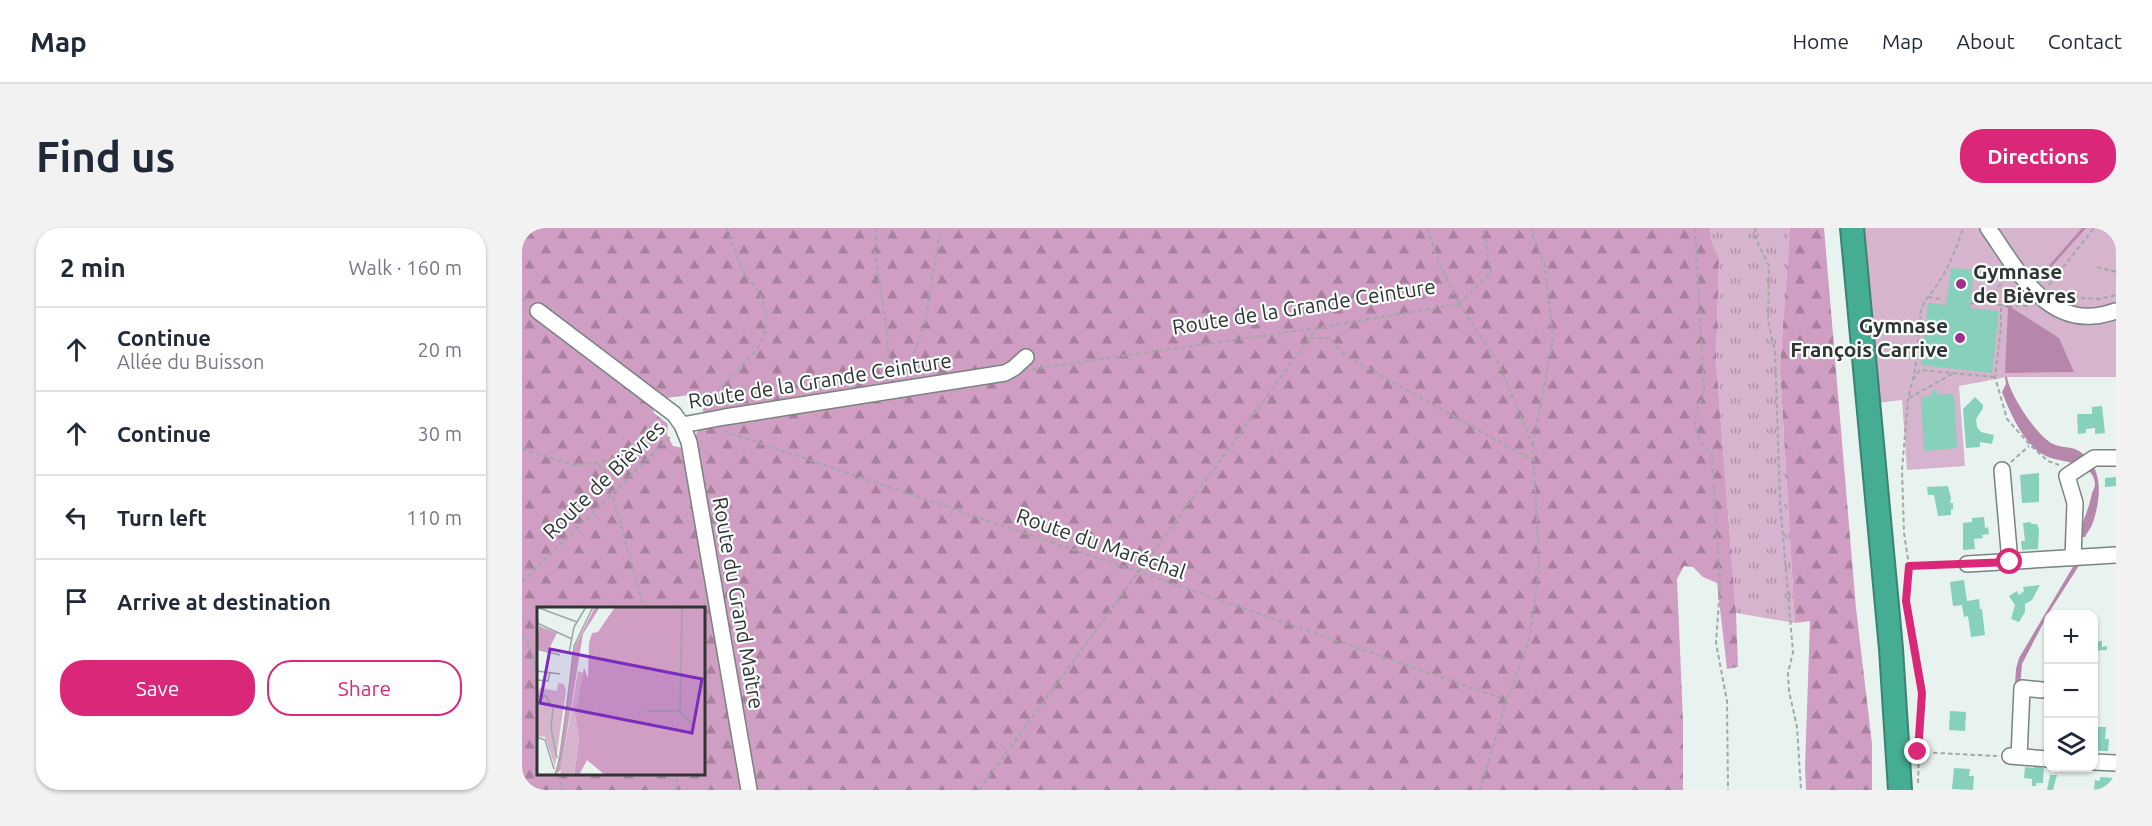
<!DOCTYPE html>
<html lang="en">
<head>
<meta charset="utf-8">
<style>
	body { margin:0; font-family:Ubuntu,sans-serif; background:#f2f2f3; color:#1f2937 }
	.controls { position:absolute; right:18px; bottom:18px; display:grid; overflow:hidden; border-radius:12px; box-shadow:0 2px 4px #0004 }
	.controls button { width:54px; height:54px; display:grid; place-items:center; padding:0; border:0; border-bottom:2px solid #e0e1e3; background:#fff; color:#1f2937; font:30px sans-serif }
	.stop { position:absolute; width:18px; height:18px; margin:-14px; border:4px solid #db2777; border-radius:50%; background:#fff }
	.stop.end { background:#db2777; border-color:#fff; box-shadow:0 2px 6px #0008 }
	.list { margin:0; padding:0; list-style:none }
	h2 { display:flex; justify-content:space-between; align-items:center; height:78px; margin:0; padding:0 24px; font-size:26px }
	h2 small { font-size:20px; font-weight:400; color:#747a83 }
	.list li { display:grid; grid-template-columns:39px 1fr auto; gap:18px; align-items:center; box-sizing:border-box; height:84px; padding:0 24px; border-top:2px solid #e0e1e3 }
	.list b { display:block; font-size:22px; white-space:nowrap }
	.list p { margin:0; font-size:20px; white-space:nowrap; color:#747a83 }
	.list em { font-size:20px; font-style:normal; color:#747a83 }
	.actions { display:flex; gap:12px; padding:18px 24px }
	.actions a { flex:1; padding:14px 0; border:2px solid #db2777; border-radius:24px; text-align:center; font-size:21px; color:#db2777 }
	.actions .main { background:#db2777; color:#fff }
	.icon { flex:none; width:33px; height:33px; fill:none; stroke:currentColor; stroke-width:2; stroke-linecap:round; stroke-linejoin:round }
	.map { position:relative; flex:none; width:1594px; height:562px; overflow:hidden; border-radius:24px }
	header { display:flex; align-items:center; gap:36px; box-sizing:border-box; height:84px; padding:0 30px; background:#fff; border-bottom:2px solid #e0e1e3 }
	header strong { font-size:28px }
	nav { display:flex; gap:33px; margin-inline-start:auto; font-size:21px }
	.intro { display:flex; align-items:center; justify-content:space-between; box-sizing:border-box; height:144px; padding:0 36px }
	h1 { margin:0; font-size:42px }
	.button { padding:15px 27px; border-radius:24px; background:#db2777; color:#fff; font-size:21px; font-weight:700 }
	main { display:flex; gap:36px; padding:0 36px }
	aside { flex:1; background:#fff; border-radius:24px; box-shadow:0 2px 4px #0004 }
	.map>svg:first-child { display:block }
</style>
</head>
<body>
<header>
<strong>Map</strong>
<nav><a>Home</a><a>Map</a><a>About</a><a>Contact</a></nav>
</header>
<div class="intro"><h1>Find us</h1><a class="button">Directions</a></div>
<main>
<aside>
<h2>2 min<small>Walk · 160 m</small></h2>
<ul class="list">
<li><svg class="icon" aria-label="ahead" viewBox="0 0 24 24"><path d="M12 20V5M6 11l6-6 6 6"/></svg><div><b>Continue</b><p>Allée du Buisson</p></div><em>20 m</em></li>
<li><svg class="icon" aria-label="ahead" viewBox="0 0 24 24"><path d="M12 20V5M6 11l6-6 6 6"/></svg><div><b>Continue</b></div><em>30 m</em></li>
<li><svg class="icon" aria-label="left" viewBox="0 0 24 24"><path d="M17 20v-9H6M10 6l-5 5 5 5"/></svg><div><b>Turn left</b></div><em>110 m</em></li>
<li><svg class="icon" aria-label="arrive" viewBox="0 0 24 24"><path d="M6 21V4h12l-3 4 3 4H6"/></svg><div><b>Arrive at destination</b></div></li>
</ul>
<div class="actions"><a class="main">Save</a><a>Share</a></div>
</aside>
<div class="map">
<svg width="1594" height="562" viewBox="0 0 1594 562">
	<defs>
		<pattern id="grass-tufts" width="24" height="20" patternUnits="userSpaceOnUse" patternTransform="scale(1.5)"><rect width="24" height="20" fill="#d6b4cd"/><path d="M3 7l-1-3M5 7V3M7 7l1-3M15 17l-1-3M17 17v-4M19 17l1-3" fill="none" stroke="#ae93a7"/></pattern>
		<pattern id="forest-firs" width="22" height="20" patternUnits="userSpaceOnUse" patternTransform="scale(1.5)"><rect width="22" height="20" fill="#d09dc3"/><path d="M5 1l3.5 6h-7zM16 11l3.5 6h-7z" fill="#a9819f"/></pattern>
	</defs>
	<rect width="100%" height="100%" fill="#e8f3f0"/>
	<path fill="url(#grass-tufts)" d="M1188,0h80l-10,140 15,255 -59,-10 -20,-252 3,-103 -7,-15z"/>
	<path fill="url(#forest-firs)" fill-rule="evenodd" d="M0,0h1188l2,15 7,15 -3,103 20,252 2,54 -11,2 -10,-86 -14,-6 -10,-10 -9,-1 -7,13 6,142v69h-1161zM174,166c15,16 4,42 -13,54l-10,-2 -6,-11 1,-11 -14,-11 -2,-7 14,-8zM16,380h166v166h-166z
		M1268,0h34l32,380 16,136v46h-66l-1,-22 5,-147 -15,2 -15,-255z"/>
	<path fill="#d6b4cd" d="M1342,0h252v149h-109l-48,9 6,80 -58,4 -5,-70 -24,3z"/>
	<path fill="#b786ab" d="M1560,0h4l-59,66c-10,3 -15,3 -15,14l47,30 15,34 -69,1 3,-65 -3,-1 1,-13 17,-6 23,-19z
		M1483,149h2c3,18 29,58 46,67 8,4 18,2 26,7 26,16 22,49 13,74 -2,5 -5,7 -7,12h-6c3,-15 10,-28 13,-44 1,-3 3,-6 3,-9 -1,-23 -35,-21 -49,-28 -21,-9 -36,-43 -44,-64l4,-8z
		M1558,336l-32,50 -26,50 -7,83h-4l5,-78 3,-11 55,-93z"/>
	<path fill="#86d0bc" d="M1429,40l23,2 -4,38 29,3 -7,62 -71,-8 7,-62 18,2z
		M1415,162v5l17,-1 3,54 -33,3 -3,-54 11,-1 -1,-5z
		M1453,169l8,8v3l-7,11 1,8 4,5 13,3 -2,9 -12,-2v5l-14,1 -3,-39z
		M1580,178l3,27 -10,1v-6l-9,1v4l-8,1 -1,-20h15v-7z
		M1517,245v29l-17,1 -2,-28z
		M1594,249v9l-11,1v-9z
		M1426,258l3,12 -1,5h3v6h-2v6l-13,1 -4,-21h-6l-1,-8z
		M1462,289l1,11 3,-1 1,7 -7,1 1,3 -9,1 1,10 -12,1v-27l9,-1v-4z
		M1509,294v2h6l2,6 -1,19 -16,1 -1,-9h4l-2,-18z
		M1442,352l3,21 12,-2 1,10h2l3,26 -14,2 -3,-21 -4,1 -2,-12 -9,1 -3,-24z
		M1518,357l-8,15 -7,4v8l-6,10 -8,-3 4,-14 -6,-9 8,-5 2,4 5,-4 -1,-4z
		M1580,413v6l5,-1v4l-13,1v-9z
		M1428,483l16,1 -1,19 -16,-1z
		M1573,499h11l-1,12h4l-1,12h-14z
		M1512,536h8l-1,4h3l-1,15h-7v3h-4v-7l-8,-1 1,-11 9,1z
		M1432,540l16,1 -1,7h5l-1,14 -21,-1z
		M1528,547h7l-4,15h-6z
		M1578,549l14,1 2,12h-22l1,-10 5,1z"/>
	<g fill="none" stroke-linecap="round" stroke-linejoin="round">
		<g stroke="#798380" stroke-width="18">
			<path id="minor" d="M1466,0c25,35 54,93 105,88 8,0 16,-3 23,-5
				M16,83l136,103 8,11 7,17 60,348
				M160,197l43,-8 280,-44 9,-5 12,-11
				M1480,242l8,92
				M1551,330l2,-55 -8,-27 27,-18h22
				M1445,336l149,-9
				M1488,528l38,3
				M1497,529l3,-69 20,2
				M1572,534l22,1"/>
		</g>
		<g stroke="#3d8372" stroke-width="26">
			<path id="highway" d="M1330,0l39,421 9,141"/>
		</g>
		<path stroke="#a0a9a7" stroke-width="2" stroke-dasharray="4.5 3" stroke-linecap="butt" d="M355,0l-2,25 12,80 3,44
			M905,0l12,35 20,41 39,58 35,84 6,124 -10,70 -22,60 -27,90
			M1008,0l15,38 8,73 -20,106
			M1173,0l9,162 -10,32 6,20 12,13 8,132 -4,56 11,58 1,89
			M1234,0l-2,7 15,31 -1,55 7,30 5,151 13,150 -5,21 1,18 8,36 4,63
			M1575,39l19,5
			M1484,50l-9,10 -3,9 4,8h3v23l-6,49 12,42 23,26 18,16 11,4
			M1527,57l45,-57
			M1406,69l12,2
			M1544,69l33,2 17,-4
			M0,71l6,5
			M937,76l32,-31 -8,-45
			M1448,76l24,-7
			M1479,77l30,1
			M788,110h19l17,18 175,98 12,5
			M390,132l13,-38 16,-94
			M510,141l285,-41 142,-24
			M1391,152l7,-10 75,7
			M1387,170l45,-25
			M179,181l57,-61c12,-21 11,-41 -3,-61 -4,-6 -10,-12 -13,-19 -6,-13 -10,-27 -15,-40
			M202,203l415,141 368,128
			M0,221l52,16 23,-2 18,-6 30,-18 24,-9
			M1489,234l18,-16
			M76,236l9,10 37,134
			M1387,338l45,-1
			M0,354l150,-147
			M0,407l6,8 10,29
			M1396,524l79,4
			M37,546l4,16
			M1396,555l3,-90 -15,-92 3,-35 -5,-33 -2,-63 6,-71 7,-29 6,-60c4,-12 12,-18 18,-28 11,-17 18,-35 24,-54
			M155,562v-16
			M457,562l338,-462"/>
		<use href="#minor" stroke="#fff" stroke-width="15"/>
		<use href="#highway" stroke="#44ad94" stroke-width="22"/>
	</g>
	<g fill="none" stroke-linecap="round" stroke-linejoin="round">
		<path stroke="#db2777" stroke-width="8" d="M1396,524l4,-59 -16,-92 3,-35 101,-4"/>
	</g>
	<g fill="#a0308d" stroke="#fafffd" stroke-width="2">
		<circle cx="1439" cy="56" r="6"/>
		<circle cx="1438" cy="110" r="6"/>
	</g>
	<g text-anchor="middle" stroke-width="4.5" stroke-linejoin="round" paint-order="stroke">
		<g font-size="21" font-weight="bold" fill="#303433" stroke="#fafffd" text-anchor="start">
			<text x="1451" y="51">Gymnase<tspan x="1451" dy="24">de Bièvres</tspan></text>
			<text x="1426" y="105" text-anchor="end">Gymnase<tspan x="1426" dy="24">François Carrive</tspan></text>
		</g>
		<g font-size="21" fill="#303433" stroke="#fafffd">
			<text transform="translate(782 79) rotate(-9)" y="7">Route de la Grande Ceinture</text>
			<text transform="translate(298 153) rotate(-9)" y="7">Route de la Grande Ceinture</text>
			<text transform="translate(82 252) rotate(-44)" y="7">Route de Bièvres</text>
			<text transform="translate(579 316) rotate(19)" y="7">Route du Maréchal</text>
			<text transform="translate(216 375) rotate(80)" y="7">Route du Grand Maître</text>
		</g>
	</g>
	<g transform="translate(15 379)">
		<rect width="168" height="168" fill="#e8f3f0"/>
		<path d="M41,64l5,2 -8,43 4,23 -5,34 -14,2z" fill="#d6b4cd"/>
		<path d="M58,0h5l-17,27 -22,135 -5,6 19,-129zM78,0h90v168h-100l-18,-15 -8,15h-5l5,-36 -4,-24 9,-47 4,10 1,-35 3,-10 6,-1zM2,19l18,7 -9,18 -11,-3z" fill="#d09dc3"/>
		<path d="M21,76l6,1 2,7 -11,75 -10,-29 -8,-1v-39l3,-9 17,3z" fill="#d6b4cd"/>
		<path fill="none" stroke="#9ea7a4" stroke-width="1.5" d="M2,1l38,14M0,16l35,16M0,42l23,6M32,46l5,-26 12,-20M0,64l23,3M0,73l11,1 2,-9M0,89h9l7,12 -2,20 6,30M109,104h34l12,13M143,104l2,-104M0,130l8,3 9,29M18,168l6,-21 13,-108 19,-39"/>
		<path fill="#7b2cbf" fill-opacity="0.15" stroke="#7b2cbf" stroke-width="3" d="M13,42l152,30 -10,54 -152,-30z"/>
		<rect width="168" height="168" fill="none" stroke="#303433" stroke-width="3"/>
	</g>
</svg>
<div class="controls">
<button>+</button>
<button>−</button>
<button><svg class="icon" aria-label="layers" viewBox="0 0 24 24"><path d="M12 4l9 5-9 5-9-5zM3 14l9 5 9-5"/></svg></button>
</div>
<div class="stop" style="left:1488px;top:334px"></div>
<div class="stop end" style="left:1396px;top:524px"></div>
</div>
</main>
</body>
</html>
